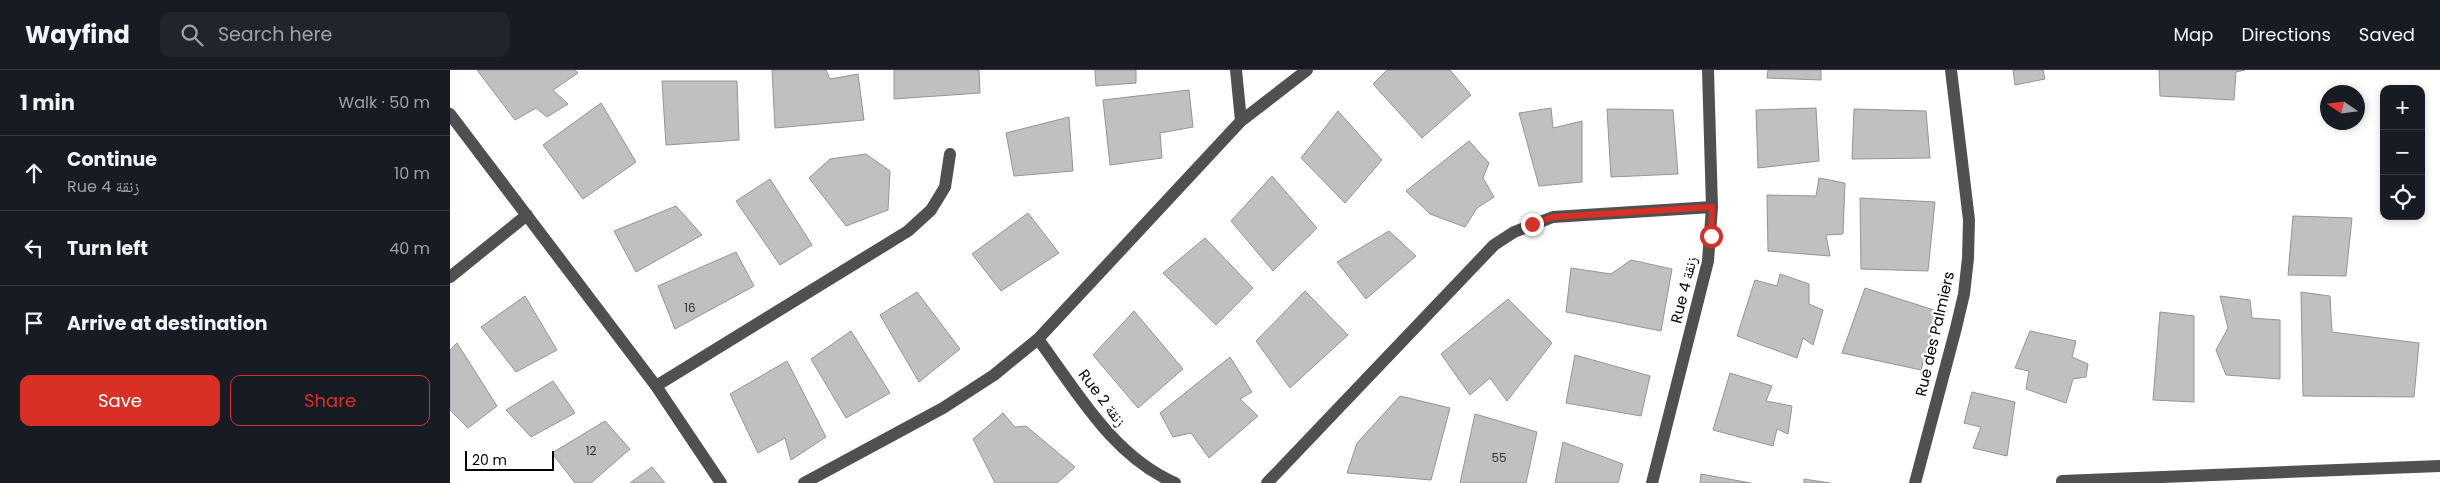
<!DOCTYPE html>
<html lang="en">
<head>
<meta charset="utf-8">
<style>
	body { margin:0; font-family:Poppins,"Noto Naskh Arabic",sans-serif; background:#20242c; color:#f1f3f6 }
	.controls { position:absolute; right:15px; top:15px; display:grid; overflow:hidden; border-radius:10px; box-shadow:0 2px 8px #0003 }
	.controls button { width:45px; height:45px; display:grid; place-items:center; padding:0; border:0; border-bottom:1px solid #363941; background:#171b24; color:#f1f3f6; font:25px sans-serif }
	.compass { position:absolute; left:1870px; top:15px; width:45px; height:45px; border-radius:50%; background:#171b24; box-shadow:0 2px 8px #0003; rotate:283deg }
	.scale { position:absolute; left:15px; bottom:12px; width:89px; box-sizing:border-box; padding-left:5px; border:2px solid #000; border-top:0; font-size:14px; line-height:18px; white-space:nowrap; color:#000; -webkit-text-stroke:4px #fff; paint-order:stroke }
	.stop { position:absolute; width:15px; height:15px; margin:-11px; border:4px solid #d93025; border-radius:50%; background:#fff }
	.stop.end { background:#d93025; border-color:#fff; box-shadow:0 1px 5px #0008 }
	.list { margin:0; padding:0; list-style:none }
	h2 { display:flex; justify-content:space-between; align-items:center; height:65px; margin:0; padding:0 20px; font-size:21px }
	h2 small { font-size:16px; font-weight:400; color:#9ea1a6 }
	.list li { display:grid; grid-template-columns:32px 1fr auto; gap:15px; align-items:center; box-sizing:border-box; height:75px; padding:0 20px; border-top:1px solid #363941 }
	.list b { display:block; font-size:19px; white-space:nowrap }
	.list p { margin:0; font-size:16px; white-space:nowrap; color:#9ea1a6 }
	.list em { font-size:16px; font-style:normal; color:#9ea1a6 }
	.actions { display:flex; gap:10px; padding:15px 20px }
	.actions a { flex:1; padding:11px 0; border:1px solid #d93025; border-radius:10px; text-align:center; font-size:18px; color:#d93025 }
	.actions .main { background:#d93025; color:#fff }
	.icon { flex:none; width:28px; height:28px; fill:none; stroke:currentColor; stroke-width:2; stroke-linecap:round; stroke-linejoin:round }
	.map { position:relative; flex:none; width:1990px; height:413px; overflow:hidden }
	header { display:flex; align-items:center; gap:30px; box-sizing:border-box; height:70px; padding:0 25px; background:#171b24; border-bottom:1px solid #363941 }
	header strong { font-size:24px }
	nav { display:flex; gap:28px; margin-inline-start:auto; font-size:18px }
	.search { width:350px; height:45px; background:#20242c; display:flex; align-items:center; gap:12px; box-sizing:border-box; padding:0 18px; border-radius:10px; color:#9ea1a6; font-size:19px }
	main { display:flex }
	aside { flex:1; background:#171b24 }
	.map>svg:first-child { display:block }
</style>
</head>
<body>
<header>
<strong>Wayfind</strong>
<div class="search"><svg class="icon" aria-label="search" viewBox="0 0 24 24"><circle cx="10" cy="10" r="6"/><path d="M15 15l6 6"/></svg>Search here</div>
<nav><a>Map</a><a>Directions</a><a>Saved</a></nav>
</header>
<main>
<aside>
<h2>1 min<small>Walk · 50 m</small></h2>
<ul class="list">
<li><svg class="icon" aria-label="ahead" viewBox="0 0 24 24"><path d="M12 20V5M6 11l6-6 6 6"/></svg><div><b>Continue</b><p>Rue 4 زنقة</p></div><em>10 m</em></li>
<li><svg class="icon" aria-label="left" viewBox="0 0 24 24"><path d="M17 20v-9H6M10 6l-5 5 5 5"/></svg><div><b>Turn left</b></div><em>40 m</em></li>
<li><svg class="icon" aria-label="arrive" viewBox="0 0 24 24"><path d="M6 21V4h12l-3 4 3 4H6"/></svg><div><b>Arrive at destination</b></div></li>
</ul>
<div class="actions"><a class="main">Save</a><a>Share</a></div>
</aside>
<div class="map">
<svg width="1990" height="413" viewBox="0 0 1990 413">
	<rect width="100%" height="100%" fill="#fff"/>
	<path fill="#c0c0c0" stroke="#949494" d="M27,0h98l3,3 -25,17 15,14 -21,13 -11,-9 -21,12z
		M322,0h54l4,9 28,-5 6,46 -89,8z
		M444,0h85l1,23 -86,6z
		M645,0h41v13l-40,3z
		M937,0h63l21,25 -49,43 -49,-54z
		M1318,0h53v10l-54,-2z
		M1563,0h30l2,9 -30,6z
		M1709,0h86l-9,2 -2,28 -74,-4z
		M212,11h75l2,59 -73,5z
		M739,20l4,37 -33,6 2,25 -52,7 -7,-65z
		M151,33l35,59 -53,37 -40,-54z
		M1101,38l2,20 29,-7v61l-43,4 -20,-73z
		M1366,38l3,53 -61,7 -2,-58z
		M1157,39l66,1 5,64 -67,3z
		M1404,39l72,2 4,47 -78,1z
		M888,41l44,49 -37,43 -44,-45z
		M619,47l4,54 -59,5 -8,-43z
		M1019,71l20,22 -6,15 11,19 -17,11 -12,19 -35,-13 -24,-23z
		M416,84l24,17 -2,39 -42,16 -37,-48 21,-19z
		M822,106l45,52 -44,43 -42,-50z
		M1369,108l26,5 -2,51 -17,1 4,21 -62,-5 -1,-56 49,1z
		M320,109l42,66 -32,20 -44,-64z
		M1410,128l75,4 -7,69 -67,-2z
		M226,136l26,29 -66,37 -22,-41z
		M578,143l31,40 -58,38 -29,-37z
		M1843,146l59,2 -6,58 -58,-1z
		M939,161l27,25 -50,43 -29,-37z
		M755,168l48,50 -37,37 -53,-52z
		M286,182l18,34 -79,43 -17,-43z
		M1181,190l41,9 -11,62 -95,-19 5,-44 40,6z
		M1330,204l29,10v20l14,6 -10,35 -10,-7 -6,20 -60,-22 18,-56 22,6z
		M1415,218l72,23 -16,59 -79,-17z
		M855,221l43,44 -58,53 -34,-47z
		M467,222l43,57 -41,33 -39,-67z
		M1851,222l29,4 2,36 87,11 -5,54 -111,-1z
		M75,226l32,54 -41,22 -35,-45z
		M1770,226l30,4 2,18 28,2v59l-54,-4 -10,-25 12,-22z
		M1058,229l44,44 -45,58 -17,-23 -20,17 -29,-41z
		M684,241l49,58 -45,39 -45,-53z
		M1710,242l34,4v86l-41,-2z
		M401,261l39,62 -44,25 -35,-59z
		M1580,261l46,10 -4,16 16,7 -2,13 -13,2 -7,24 -40,-14 3,-18 -14,-3z
		M7,273l40,63 -29,22 -18,-18v-60z
		M1125,285l75,21 -9,40 -75,-13z
		M780,287l22,35 -12,7 18,17 -49,42 -18,-25 -18,4 -13,-24z
		M337,291l39,76 -35,23 -6,-22 -27,15 -28,-59z
		M1280,303l42,13 -6,15 26,5 -4,28 -11,-5 -4,17 -60,-16z
		M103,311l22,32 -44,24 -25,-27z
		M1522,322l43,10 -8,54 -34,-8 8,-21 -17,-4z
		M950,326l50,12 -19,72 -84,-7 10,-30z
		M553,343l12,14 11,-1 49,41 -18,16h-62l-22,-44z
		M1025,344l62,18 -11,51h-66z
		M155,351l25,28 -39,34h-16l-23,-30z
		M1113,372l60,22 -5,19h-63z
		M202,397l13,16h-35z
		M1251,404l50,9h-51z
		M1354,409l26,4h-26z"/>
	<g fill="none" stroke-linecap="round" stroke-linejoin="round">
		<path stroke="#505050" stroke-width="12" d="M786,0l5,51
			M0,44l206,272 65,97
			M0,207l77,-62
			M588,269c40,54 74,116 137,144
			M206,316l252,-155 23,-21 14,-23 5,-33
			M1612,411l378,-15
			M354,413l139,-75 51,-33 44,-36 203,-218 66,-51
			M817,413l227,-238 20,-13 39,-15 159,-10
			M1202,413l56,-222 4,-54 -4,-137
			M1465,413l41,-155 8,-34 4,-36 1,-38 -18,-150"/>
	</g>
	<g fill="none" stroke-linecap="round" stroke-linejoin="round">
		<path stroke="#d93025" stroke-width="6" d="M1082,154l21,-7 159,-10 -1,29"/>
	</g>
	<g text-anchor="middle" stroke-width="4.5" stroke-linejoin="round" paint-order="stroke">
		<g font-size="12" fill="#303030">
			<text x="240" y="242">16</text>
			<text x="141" y="385">12</text>
			<text x="1049" y="392">55</text>
		</g>
		<g font-size="15" fill="#000" stroke="#fff">
			<text transform="translate(1234 220) rotate(-76)" y="5">Rue 4 زنقة</text>
			<text transform="translate(1485 264) rotate(-77)" y="5">Rue des Palmiers</text>
			<text transform="translate(652 328) rotate(53)" y="5">Rue 2 زنقة</text>
		</g>
	</g>
</svg>
<div class="controls">
<button>+</button>
<button>−</button>
<button><svg class="icon" aria-label="locate" viewBox="0 0 24 24"><circle cx="12" cy="12" r="6"/><path d="M12 2v4M12 18v4M2 12h4M18 12h4"/></svg></button>
</div>
<svg class="compass" viewBox="-18 -18 36 36"><path d="M0-13l5 13h-10z" fill="#e53935"/><path d="M0 13l5-13h-10z" fill="#9ea1a6"/></svg>
<div class="scale">20 m</div>
<div class="stop" style="left:1261px;top:166px"></div>
<div class="stop end" style="left:1082px;top:154px"></div>
</div>
</main>
</body>
</html>
